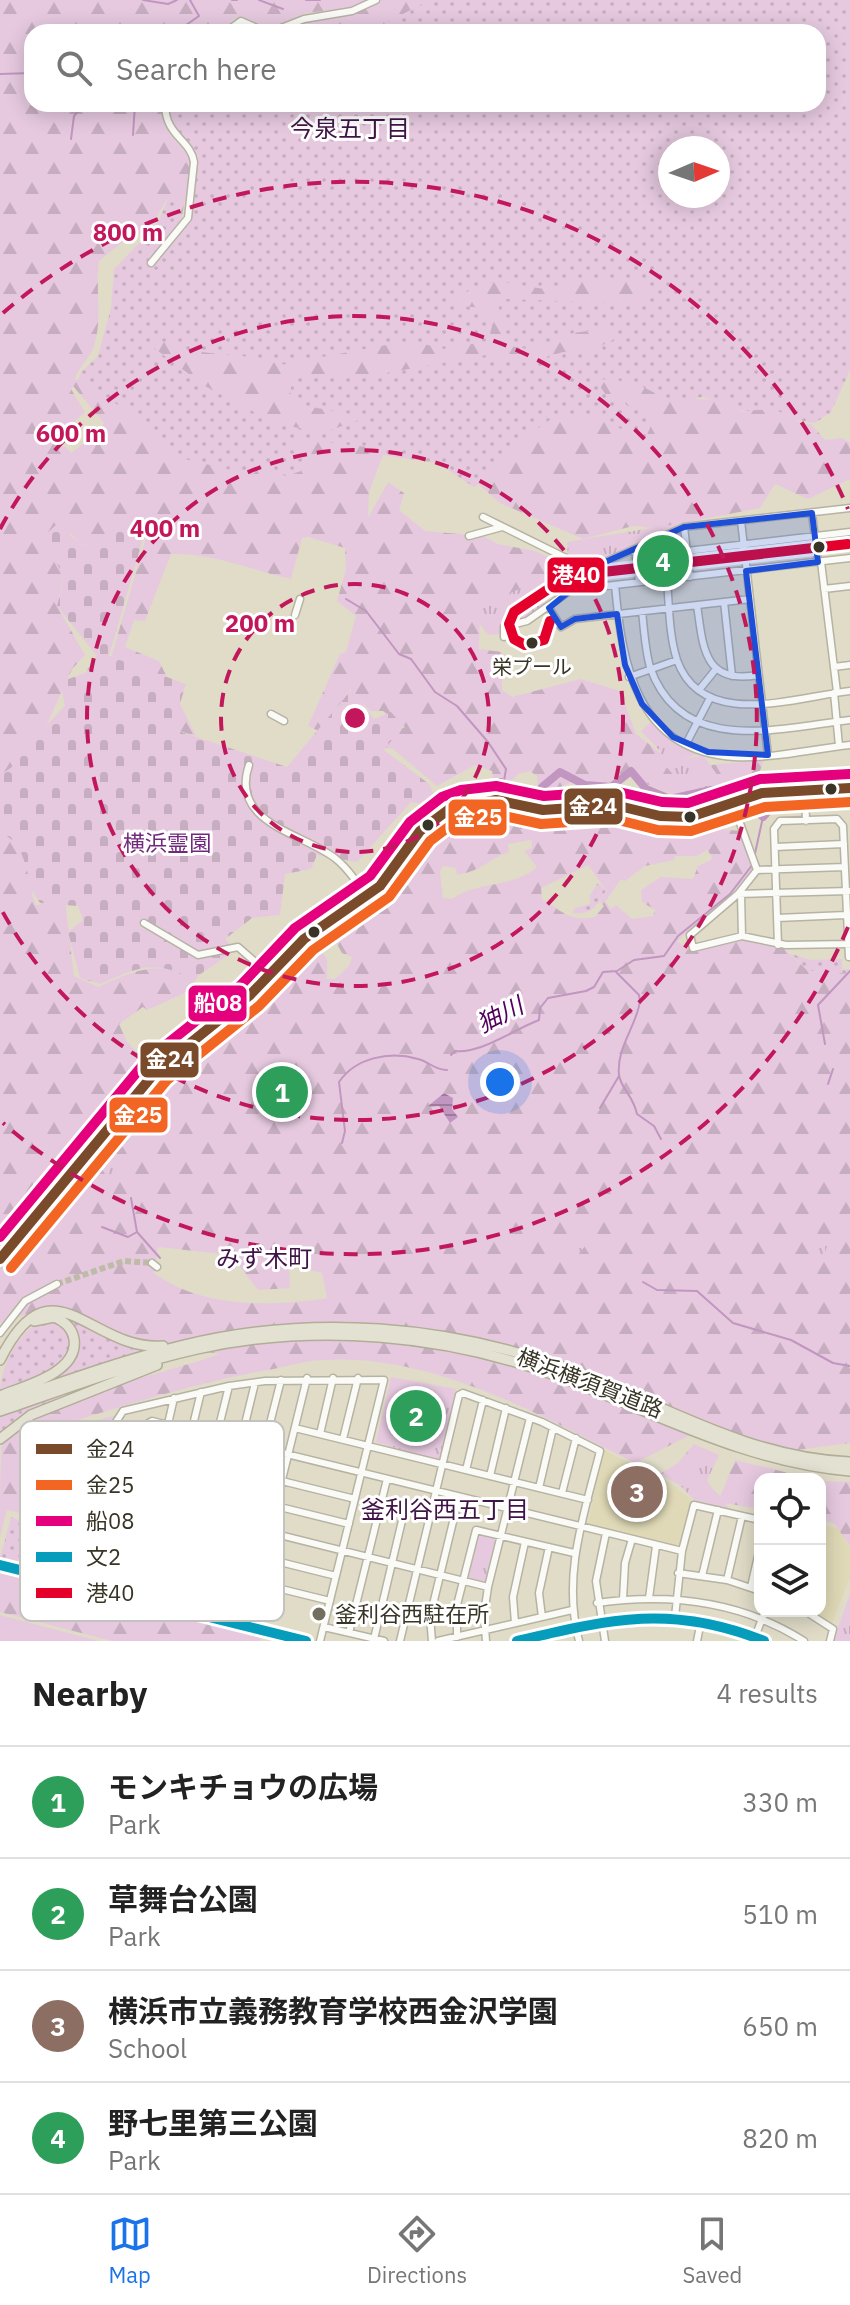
<!DOCTYPE html>
<html lang="en">
<head>
<meta charset="utf-8">
<style>
	body { margin:0; font-family:"IBM Plex Sans","Noto Sans JP",sans-serif; background:#f6f6f6; color:#222 }
	.controls { position:absolute; right:24px; bottom:24px; display:grid; overflow:hidden; border-radius:16px; box-shadow:0 4px 20px #0003 }
	.controls button { width:72px; height:72px; display:grid; place-items:center; padding:0; border:0; border-bottom:2px solid #e0e0e0; background:#fff; color:#222; font:40px sans-serif }
	.compass { position:absolute; left:658px; top:136px; width:72px; height:72px; border-radius:50%; background:#fff; box-shadow:0 4px 20px #0003; rotate:88deg }
	.you { position:absolute; left:500px; top:1082px; width:28px; height:28px; margin:-20px; border:6px solid #fff; border-radius:50%; background:#1a73e8; box-shadow:0 0 0 12px #1a73e833 }
	.badge { display:grid; place-items:center; width:52px; height:52px; border-radius:50%; background:#1a73e8; color:#fff; font-size:26px; font-weight:700 }
	.pin { position:absolute; translate:-50% -50%; border:4px solid #fff; box-shadow:0 2px 8px #0006 }
	.list { margin:0; padding:0; list-style:none }
	h2 { display:flex; justify-content:space-between; align-items:center; height:104px; margin:0; padding:0 32px; font-size:34px }
	h2 small { font-size:26px; font-weight:400; color:#767676 }
	.list li { display:grid; grid-template-columns:52px 1fr auto; gap:24px; align-items:center; box-sizing:border-box; height:112px; padding:0 32px; border-top:2px solid #e0e0e0 }
	.list b { display:block; font-size:30px; white-space:nowrap }
	.list p { margin:0; font-size:26px; white-space:nowrap; color:#767676 }
	.list em { font-size:26px; font-style:normal; color:#767676 }
	.icon { flex:none; width:44px; height:44px; fill:none; stroke:currentColor; stroke-width:2; stroke-linecap:round; stroke-linejoin:round }
	.map { position:relative; flex:none; width:850px; height:1641px; overflow:hidden }
	.search { position:absolute; background:#fff; box-shadow:0 4px 20px #0003; left:24px; right:24px; top:24px; height:88px; display:flex; align-items:center; gap:20px; box-sizing:border-box; padding:0 28px; border-radius:24px; color:#767676; font-size:30px }
	.sheet { height:552px; background:#fff }
	nav { display:flex; justify-content:space-around; align-items:center; box-sizing:border-box; height:112px; border-top:2px solid #e0e0e0; background:#fff; font-size:22px; color:#767676 }
	nav a { display:grid; justify-items:center; gap:4px }
	nav .on { color:#1a73e8 }
	.map>svg:first-child { display:block }
</style>
</head>
<body>
<div class="map">
<svg width="850" height="1641" viewBox="0 0 850 1641">
	<defs>
		<pattern id="grass-dots" width="8" height="8" patternUnits="userSpaceOnUse" patternTransform="scale(2)"><rect width="8" height="8" fill="#e6c9df"/><path d="M2 2h.1M6 6h.1" fill="none" stroke="#c6adbf" stroke-width="1.8" stroke-linecap="round"/></pattern>
		<pattern id="forest-firs" width="22" height="20" patternUnits="userSpaceOnUse" patternTransform="scale(2)"><rect width="22" height="20" fill="#e6c9df"/><path d="M5 1l3.5 6h-7zM16 11l3.5 6h-7z" fill="#c6adbf"/></pattern>
		<pattern id="cemetery-stones" width="16" height="16" patternUnits="userSpaceOnUse" patternTransform="scale(2)"><rect width="16" height="16" fill="#e6c9df"/><path d="M2 7V4a2 2 0 0 1 4 0v3zM10 15v-3a2 2 0 0 1 4 0v3z" fill="#c6adbf"/></pattern>
		<pattern id="park-tufts" width="24" height="20" patternUnits="userSpaceOnUse" patternTransform="scale(2)"><rect width="24" height="20" fill="#e6c9df"/><path d="M3 7l-1-3M5 7V3M7 7l1-3M15 17l-1-3M17 17v-4M19 17l1-3" fill="none" stroke="#c6adbf"/></pattern>
		<pattern id="water-rules" width="6" height="5" patternUnits="userSpaceOnUse" patternTransform="scale(2)"><rect width="6" height="5" fill="#c196c0"/><path d="M0 2.5h6" fill="none" stroke="#9e7b9c"/></pattern>
	</defs>
	<rect width="100%" height="100%" fill="#e0dcc8"/>
	<path fill="#dfd9b7" d="M603,1450l67,33 23,18 -12,43 -3,2 -90,-22z
		M820,1525l18,3 12,20v29l-18,46 -21,-12h9z"/>
	<path fill="url(#grass-dots)" fill-rule="evenodd" d="M413,0h437v370l-19,42 -16,11 -62,-9 -50,-17 -44,8 -1,22 -9,12 -144,28 -31,20 -37,-24 -109,-16 -42,38 -123,-27 -23,-26 -13,-22 -51,-25 5,-13 17,-16 13,-48 3,-39 42,-43 12,-27 8,5 4,19 9,-1 9,-66 -25,-30 -6,-22h651v-72h-472zM670,148h48v48h-48z
		M598,883l8,7c-7,15 -16,26 -34,23l3,-5 15,-4v-9z
		M791,954l20,6 31,-1v11l8,-1v5l-42,-3z
		M61,1312l60,32 20,3 2,5 -143,49 64,-31 13,-35 -23,-20z
		M41,1321h18l11,10v23l-16,15 -54,25c0,-26 17,-61 41,-73z
		M102,1381l-86,39 -16,15v-19z
		M11,1517l19,7 -13,40 -17,-5z"/>
	<path fill="url(#forest-firs)" fill-rule="evenodd" d="M0,0h430l-62,32h-89l55,-18 -1,-4 -27,3 -36,15 -29,-11 -9,3 -9,12h-191v72h149l-14,10 -4,-9c-2,33 17,33 29,58l-12,63 -6,2 2,-24 -9,-5 -19,32 -23,9 -26,21c-4,28 4,57 -5,85 -4,12 -15,20 -19,33l78,47 13,25 19,8 66,16 9,-6 27,7 14,-5 9,-16 -11,-6 -2,-10 88,10 -16,43 -1,26 20,-36 16,11 -5,17 26,21 58,5 15,8 37,7 28,13c-25,48 -30,50 -83,54l-1,31 23,3v38l10,7 69,-18 39,12 16,43 44,34 84,-8 -6,16 -31,6 -2,6 -21,19 -75,-30 -26,17c-43,-13 -20,-18 -61,3l-2,7 18,10 71,-3 21,11 37,5 26,-8 4,10 24,2 13,41 -77,69 15,11 18,-8 35,-5 37,8 26,24 42,3v469l-61,8 -81,-25 -73,37c-95,-48 -203,-110 -313,-103 -18,1 -37,7 -54,10 -74,13 -145,36 -217,58l-22,87 -22,-5 -7,27c0,-22 0,-73 2,-92 17,-40 173,-74 217,-91l-101,-18 -37,-23 -29,-7 -52,17v-498l43,30 -11,39 4,11 29,-5 9,76 24,11c40,-18 56,-25 100,-11l-9,15 -42,19 -4,-3 -24,17 8,18 31,33 15,-6 44,-40 29,-19 66,-67 15,15v21h8l14,-13 3,-9 -10,-4 -10,-18c9,-16 35,-22 48,-37 13,-14 20,-32 32,-46 35,-44 61,-52 114,-43l12,-20 -1,-13 -7,-5 -12,3 -10,10h-14l-2,-13 -17,-6 -38,21 -44,-37 -10,-2 15,-17 7,-3 -22,-16h-13l-19,-22 -30,43 -13,-6 32,-72 6,-2 10,-36 -19,-15 9,-32 -1,-21 -37,-11 -6,1 -11,41c-41,-9 -77,-26 -120,-25l-26,67 -11,-1 -9,27 34,14 37,75 -43,-13 -42,-65 36,-124 -31,-10 -2,17 -32,4 -12,-12c-7,26 -6,48 -13,73l28,49 -13,14 -29,64 -43,53zM73,386l31,37 -4,8 -29,22 -5,-6 -9,-1 -1,-7 29,-27 -14,-23zM531,840l1,8 -8,3 13,16c-23,21 -61,14 -85,32l-9,-1 -3,-26 3,-6 13,2 1,7c27,-5 28,-14 52,-23l-1,-8zM707,850l5,6 -1,4 -13,6 -5,13 -32,-2 -20,13 1,12 13,8 -2,6 -21,3 -16,-14 -5,4 -6,-7 16,-23 4,2 20,-15 29,-6 1,-4h22zM588,865l18,25 -6,12 4,4 -9,11c-26,5 -33,-6 -53,-18l-1,-11zM158,1247l73,8 27,35 32,-2 -1,-23 33,8 5,25c-55,9 -127,10 -173,-25z
		M648,280l6,14 -20,10 -128,-5 -8,5 11,42 19,3 46,-16 39,-6 4,6 -4,7 -29,14 -21,-2 -37,11 -40,-8 -116,21 -76,-1 -4,18 11,12 54,10 4,5 -37,13 -47,-10 -70,-37 -51,-38 4,-9c38,21 83,10 122,26l117,-22h23l23,6 46,-8 3,-15 -10,-18 -29,-3 2,-9 41,-15 48,8 28,-7z
		M600,379l33,3 32,16 62,2 15,12c13,-3 34,-4 46,3 9,5 11,9 23,9l14,16 18,-2 7,5v36l-42,20 -33,-15 -15,24 -103,20 -24,-2 -50,13 -83,-36 -23,-20 32,-35 51,-35 36,5 49,21 10,-22 -49,-22 -7,-10z
		M849,794l-3,8 4,8 -35,-3 -1,-6h-7l1,-5z
		M735,1460l78,19h-53v30l-42,-7z
		M820,1481l30,1v64l-16,-23 -14,-3z
		M0,1572l262,63 -2,6h-148l-112,-29z"/>
	<path fill="url(#cemetery-stones)" d="M57,524l25,21 32,-4 2,-17 26,8v10l-33,114 77,28 -14,45 115,38 65,-78 22,30 17,-7 12,14 -19,24 45,34 11,23 -29,-5 -54,60 -40,-7 -6,14 -26,5 -5,41 -28,3 -27,21 11,11 -43,29c-40,-20 -54,-12 -93,5l-20,-6 -12,-46 15,-12 -5,-14 -38,-3c-18,-25 -8,-55 -40,-71v-57l12,-8 10,-17 43,-44 -5,-24 25,-9 12,-17 -40,-50c6,-23 11,-35 -9,-51l-3,-20z"/>
	<path fill="url(#park-tufts)" d="M682,523l-113,52 -2,-33z
		M683,529l4,45 -45,4 -4,-29z
		M528,585l17,20 -23,15 -21,7 -1,7 -12,1 -11,-15 5,-14z
		M652,721l18,17 31,15 -21,7 23,-5 15,21 14,10 -28,2 -15,5 -25,-29 -4,-13 -19,-20z
		M278,1057l19,20 1,20 -29,21 -2,-34z
		M113,1162l11,4 7,10 -27,3z
		M815,1233l14,7 -5,15 -17,-5z
		M570,1234l23,2 -16,20 -18,-5z
		M391,1377l65,12 -17,72 -63,-19z
		M114,1416l-5,24 -46,-12z
		M694,1444l25,11 -12,25c5,12 18,17 21,28l-34,-8 -13,-14 -21,-12 18,-11z
		M478,1533l20,3 -12,47 -19,-5z
		M850,1594v47h-17z"/>
	<path fill="#e6c9df" d="M0,1615l99,26h-99z"/>
	<path fill="url(#water-rules)" d="M444,1093l9,5 -1,11 6,8 -8,6 -11,-17 -12,1z"/>
	<g fill="none" stroke-linecap="round" stroke-linejoin="round">
		<path stroke="#c196c0" stroke-width="2" d="M143,0l25,4 9,-4
			M232,0h5
			M259,0l24,9
			M306,0h14
			M176,32l23,-16 -9,-16
			M0,74l32,-1
			M133,135l2,-31
			M71,139l3,-23 10,-12
			M346,599l20,12 33,43 12,5 24,33 22,14 31,36 18,27 -2,12
			M522,803v-10
			M521,828l1,-19
			M754,858l9,-41
			M616,972l23,23 1,6c-3,24 -24,47 -21,74 2,14 14,20 18,39l17,12 7,13
			M825,1044l-7,-39 32,-34
			M451,1055l4,-4c25,3 58,-21 84,-31l1,-12 8,-10 38,-7 8,-4 9,-15 14,-1 17,-11 30,-4 14,-20 52,-42 23,-30
			M828,1084l5,-15
			M600,1108l19,-32
			M342,1143l3,-12 -6,-49c17,-25 51,-31 79,-23 12,3 16,11 29,11
			M131,1198l6,34 23,26
			M102,1227l26,10 9,-5
			M643,1282l14,8 40,1 36,32 58,17 42,23 17,3"/>
		<path stroke="#c196c0" stroke-width="8" d="M417,849l21,-21 18,-1 14,-13h20l5,-7 6,-25 19,11 26,4 -4,-10 18,-15 25,13 26,2 20,-16 15,18 24,10 41,-9 25,-1 27,28 14,-16h73"/>
		<path stroke="#bebba8" stroke-width="6" stroke-dasharray="6 3" stroke-linecap="butt" d="M57,1284l67,-23 28,2"/>
		<path stroke="#bebba8" stroke-width="7" stroke-dasharray="7 3.5" stroke-linecap="butt" d="M0,1259l157,-189"/>
		<g stroke="#b6b3a3" stroke-width="9">
			<path id="minor" d="M226,32l15,-11 25,11
				M271,32l33,-13 48,-8 24,-11
				M151,263l37,-45 6,-56c-3,-22 -29,-26 -29,-58
				M812,513l6,49
				M483,517l83,41 3,21
				M741,521l27,234
				M684,527l6,50
				M469,536l33,-9
				M635,549l4,33
				M687,551l163,-19
				M821,562l16,130
				M569,578l115,-51 166,-19
				M667,579c2,26 2,56 10,81 25,71 119,37 173,31
				M615,585c7,78 21,166 119,172 38,2 78,-8 116,-12
				M824,589l26,-3
				M724,602l8,74
				M697,605c6,41 6,80 61,70
				M549,608l12,19 14,-8 175,-20
				M642,611c2,18 3,38 8,56 31,90 129,61 200,53
				M295,615l5,-16
				M504,637v-10l23,-6 44,-31 279,-32
				M834,667l16,-2
				M629,677l48,-17
				M699,690l17,-21
				M834,693l5,53
				M271,714l13,7
				M686,744l24,-46
				M249,765c-20,59 55,68 87,94 11,9 24,26 30,39
				M805,790l1,31
				M733,804l24,66 -19,24 -48,41 3,13 49,-12 44,9 64,-1
				M775,847l69,-3
				M757,870l88,-3
				M738,894l112,-3
				M741,895l1,41
				M777,918l69,-3
				M144,923l54,32 40,-8 31,27
				M778,945l-4,-116 6,-8 57,-2 6,7 6,131
				M152,1263l5,4
				M0,1333l25,-32 32,-17
				M168,1424l6,-26
				M295,1428l293,72
				M320,1434l13,-56
				M343,1439l15,-61
				M264,1447l17,-67
				M49,1457l55,14
				M466,1470l17,-70
				M490,1476l16,-68
				M43,1480l55,15
				M282,1481l73,18
				M539,1488l14,-60
				M562,1493l14,-55
				M124,1496l364,91
				M37,1505l79,20
				M276,1506l73,18
				M31,1529l56,15
				M26,1553l225,56
				M264,1558l72,18
				M0,1565l306,76
				M81,1566l35,-144 7,-11 106,-25 36,-5 119,-1 -64,261
				M21,1571l33,-135 8,-2 72,18
				M678,1573l49,7 33,11
				M702,1576l16,-66
				M130,1579l33,-132 23,6
				M727,1580l15,-64
				M257,1583l73,18
				M154,1585l47,-193
				M751,1587l9,-40
				M100,1590l40,-162 12,-7 530,130
				M203,1596l52,-213
				M649,1598l7,-52
				M623,1599l2,-36 7,-24
				M226,1603l33,-132 -24,-6
				M597,1603c72,-10 144,-2 207,38
				M174,1608l55,-222
				M805,1611l28,18 -3,12
				M542,1617l-3,-24 10,-46
				M675,1617l7,-66 12,-46 66,15
				M515,1623l-2,-26 12,-55
				M246,1626l61,-248
				M324,1627l60,14
				M349,1633l38,-154
				M457,1637v-32l19,-75 98,23
				M755,1637l10,-26
				M374,1639l31,-131 -23,-7
				M400,1641l59,-246 4,-2 79,29 58,29c-16,64 -38,124 -21,190
				M432,1641l-2,-24 29,-120
				M438,1641l134,-31
				M486,1641l-2,-27 4,-27 42,-169
				M517,1641c90,-21 159,-42 247,0
				M605,1641l-9,-60 10,-48
				M697,1641l4,-20"/>
		</g>
		<g stroke="#b2ad97" stroke-width="10">
			<path id="major" d="M157,1070l93,-75 54,-56 76,-53 40,-55 35,-24 35,-7 53,10 72,-5 45,11 30,1 72,-24 88,-5"/>
		</g>
		<g stroke="#b2ad97" stroke-width="12">
			<path id="highway" d="M0,1360c52,-105 90,-8 163,-14
				M0,1396c24,-10 79,-23 74,-57 -2,-12 -10,-18 -20,-22l-20,4
				M0,1403c61,-20 122,-43 184,-58 127,-31 265,-20 387,25 93,35 177,88 279,92
				M0,1411c65,-22 130,-47 197,-62 117,-26 248,-15 360,27 98,36 187,86 293,95
				M0,1439l31,-24 126,-50"/>
		</g>
		<use href="#minor" stroke="#fafaf7" stroke-width="6"/>
		<use href="#major" stroke="#edebe1" stroke-width="7"/>
		<use href="#highway" stroke="#e3e1d2" stroke-width="9"/>
		<g stroke="#fff" stroke-width="16">
			<path id="bus-1" d="M0,1259l157,-189 93,-75 54,-56 76,-53 40,-55 28,-21 48,-10 47,10 72,-5 45,11 30,1 72,-24 88,-5"/>
		</g>
		<g stroke="#fff" stroke-width="16">
			<path id="bus-2" d="M11,1268l156,-188 92,-74 54,-56 76,-53 41,-56 25,-19 40,-8 46,10 73,-5 44,11 33,1 74,-24 85,-5"/>
		</g>
		<g stroke="#fff" stroke-width="16">
			<path id="bus-3" d="M0,1237l147,-177 94,-75 54,-57 75,-52 40,-54 32,-25 19,-7 35,-4 48,10 71,-5 47,11 26,1 72,-24 89,-5"/>
		</g>
		<g stroke="#fff" stroke-width="16">
			<path id="bus-4" d="M0,1565l306,76
				M517,1641c93,-22 155,-37 247,0"/>
		</g>
		<g stroke="#fff" stroke-width="16">
			<path id="bus-5" d="M550,621l-6,19 -19,5 -11,-6 -5,-15 5,-12 54,-36 280,-32"/>
		</g>
		<use href="#bus-1" stroke="#7a4b2a" stroke-width="10"/>
		<use href="#bus-2" stroke="#f26522" stroke-width="10"/>
		<use href="#bus-3" stroke="#e5007d" stroke-width="10"/>
		<use href="#bus-4" stroke="#069dbd" stroke-width="10"/>
		<use href="#bus-5" stroke="#e4002b" stroke-width="10"/>
	</g>
	<path fill="#1d4ed8" fill-opacity="0.2" stroke="#1d4ed8" stroke-width="6" stroke-linejoin="round" d="M812,513l6,49 -72,9 22,184 -60,-3 -35,-15 -31,-33 -17,-39 -8,-51 -42,5 -14,8 -12,-19 22,-18 -2,-12 115,-51z"/>
	<g fill="none" stroke="#c2185b" stroke-width="4" stroke-dasharray="14 10">
		<circle cx="355" cy="718" r="134"/>
		<circle cx="355" cy="718" r="268"/>
		<path d="M0 529A402 402 0 1 1 0 907"/>
		<path d="M848 927A536 536 0 0 1 3 1123M3 313A536 536 0 0 1 848 509"/>
	</g>
	<g fill="#383526" stroke="#fff" stroke-width="3">
		<circle cx="819" cy="547" r="7"/>
		<circle cx="532" cy="643" r="7"/>
		<circle cx="831" cy="789" r="7"/>
		<circle cx="690" cy="817" r="7"/>
		<circle cx="428" cy="825" r="7"/>
		<circle cx="314" cy="932" r="7"/>
	</g>
	<circle fill="#736f5f" stroke="#fff" stroke-width="3" cx="319" cy="1614" r="8"/>
	<g text-anchor="middle" stroke-width="6" stroke-linejoin="round" paint-order="stroke">
		<g font-size="20" fill="#383526" stroke="#fff">
			<text x="532" y="674">栄プール</text>
		</g>
		<g font-size="22" fill="#72297d" stroke="#fff">
			<text x="167" y="851">横浜霊園</text>
		</g>
		<g font-size="22" fill="#383526" stroke="#fff">
			<text transform="translate(590 1383) rotate(21)" y="8">横浜横須賀道路</text>
		</g>
		<g font-size="22" fill="#383526" stroke="#fff" text-anchor="start">
			<text x="335" y="1622">釜利谷西駐在所</text>
		</g>
		<g font-size="24" fill="#401447" stroke="#fff">
			<text x="350" y="137">今泉五丁目</text>
			<text x="264" y="1267">みず木町</text>
			<text x="445" y="1518">釜利谷西五丁目</text>
		</g>
		<g font-size="24" font-style="italic" fill="#51005c" stroke="#fff">
			<text transform="translate(500 1015) rotate(-27)" y="8">㹨川</text>
		</g>
	</g>
	<rect x="20" y="1421" width="264" height="200" rx="12" fill="#fff" stroke="#c3c2be" stroke-width="2"/>
	<rect x="36" y="1444" width="36" height="10" fill="#7a4b2a"/>
	<rect x="36" y="1480" width="36" height="10" fill="#f26522"/>
	<rect x="36" y="1516" width="36" height="10" fill="#e5007d"/>
	<rect x="36" y="1552" width="36" height="10" fill="#069dbd"/>
	<rect x="36" y="1588" width="36" height="10" fill="#e4002b"/>
	<g font-size="22" fill="#383526">
		<text x="86" y="1457">金24</text>
		<text x="86" y="1493">金25</text>
		<text x="86" y="1529">船08</text>
		<text x="86" y="1565">文2</text>
		<text x="86" y="1601">港40</text>
	</g>
	<circle cx="355" cy="718" r="12" fill="#c2185b" stroke="#fff" stroke-width="4"/>
	<g font-size="24" text-anchor="middle" font-weight="bold" fill="#c2185b" stroke="#fff" stroke-width="6" stroke-linejoin="round" paint-order="stroke">
		<text x="128" y="241">800 m</text>
		<text x="71" y="442">600 m</text>
		<text x="165" y="537">400 m</text>
		<text x="260" y="632">200 m</text>
	</g>
	<g stroke="#fff" stroke-width="3">
		<rect x="546" y="556" width="60" height="38" rx="8" fill="#e4002b"/>
		<rect x="563" y="787" width="61" height="39" rx="8" fill="#7a4b2a"/>
		<rect x="447" y="798" width="61" height="39" rx="8" fill="#f26522"/>
		<rect x="187" y="984" width="61" height="39" rx="8" fill="#e5007d"/>
		<rect x="139" y="1041" width="61" height="38" rx="8" fill="#7a4b2a"/>
		<rect x="108" y="1096" width="61" height="38" rx="8" fill="#f26522"/>
	</g>
	<g font-size="22" text-anchor="middle" font-weight="bold" fill="#fff">
		<text x="576" y="583">港40</text>
		<text x="593" y="814">金24</text>
		<text x="478" y="825">金25</text>
		<text x="218" y="1011">船08</text>
		<text x="170" y="1067">金24</text>
		<text x="138" y="1123">金25</text>
	</g>
</svg>
<div class="controls">
<button><svg class="icon" aria-label="locate" viewBox="0 0 24 24"><circle cx="12" cy="12" r="6"/><path d="M12 2v4M12 18v4M2 12h4M18 12h4"/></svg></button>
<button><svg class="icon" aria-label="layers" viewBox="0 0 24 24"><path d="M12 4l9 5-9 5-9-5zM3 14l9 5 9-5"/></svg></button>
</div>
<svg class="compass" viewBox="-18 -18 36 36"><path d="M0-13l5 13h-10z" fill="#e53935"/><path d="M0 13l5-13h-10z" fill="#767676"/></svg>
<div class="you"></div>
<div class="pin badge" style="left:282px;top:1092px;background:#2e9e5b">1</div>
<div class="pin badge" style="left:416px;top:1416px;background:#2e9e5b">2</div>
<div class="pin badge" style="left:637px;top:1492px;background:#8d6e63">3</div>
<div class="pin badge" style="left:663px;top:561px;background:#2e9e5b">4</div>
<div class="search"><svg class="icon" aria-label="search" viewBox="0 0 24 24"><circle cx="10" cy="10" r="6"/><path d="M15 15l6 6"/></svg>Search here</div>
</div>
<section class="sheet">
<h2>Nearby<small>4 results</small></h2>
<ul class="list">
<li><span class="badge" style="background:#2e9e5b">1</span><div><b>モンキチョウの広場</b><p>Park</p></div><em>330 m</em></li>
<li><span class="badge" style="background:#2e9e5b">2</span><div><b>草舞台公園</b><p>Park</p></div><em>510 m</em></li>
<li><span class="badge" style="background:#8d6e63">3</span><div><b>横浜市立義務教育学校西金沢学園</b><p>School</p></div><em>650 m</em></li>
<li><span class="badge" style="background:#2e9e5b">4</span><div><b>野七里第三公園</b><p>Park</p></div><em>820 m</em></li>
</ul>
</section>
<nav>
<a class="on"><svg class="icon" aria-label="map" viewBox="0 0 24 24"><path d="M3 6l6-2 6 2 6-2v14l-6 2-6-2-6 2zM9 4v14M15 6v14"/></svg>Map</a>
<a><svg class="icon" aria-label="directions" viewBox="0 0 24 24"><path d="M12 3l9 9-9 9-9-9zM9 14v-3h6M13 9l2 2-2 2"/></svg>Directions</a>
<a><svg class="icon" aria-label="saved" viewBox="0 0 24 24"><path d="M7 4h10v16l-5-4-5 4z"/></svg>Saved</a>
</nav>
</body>
</html>
